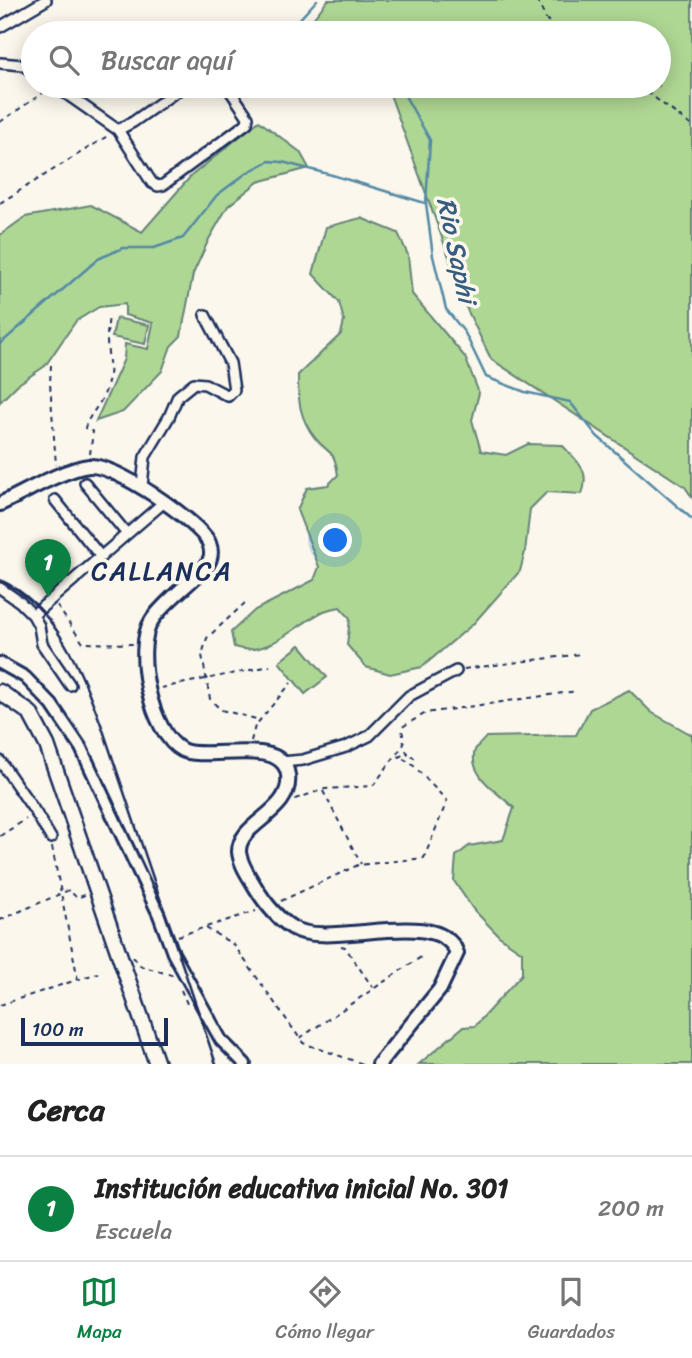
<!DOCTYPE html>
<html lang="es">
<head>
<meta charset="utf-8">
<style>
	body { margin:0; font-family:Sriracha,sans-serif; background:#f6f6f6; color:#222 }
	.scale { position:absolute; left:21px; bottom:18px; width:147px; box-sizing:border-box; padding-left:7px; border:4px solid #1b2f5e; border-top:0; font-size:19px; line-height:24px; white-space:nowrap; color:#1b2f5e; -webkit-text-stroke:5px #fbf7ec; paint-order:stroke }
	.you { position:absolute; left:336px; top:541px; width:24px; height:24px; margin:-18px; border:5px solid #fff; border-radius:50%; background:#1a73e8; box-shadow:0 0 0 10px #1a73e833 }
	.badge { display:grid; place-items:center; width:46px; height:46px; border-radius:50%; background:#0b8043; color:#fff; font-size:23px; font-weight:700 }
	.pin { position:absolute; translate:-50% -58px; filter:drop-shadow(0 2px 4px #0008) }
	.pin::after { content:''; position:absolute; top:37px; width:24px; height:21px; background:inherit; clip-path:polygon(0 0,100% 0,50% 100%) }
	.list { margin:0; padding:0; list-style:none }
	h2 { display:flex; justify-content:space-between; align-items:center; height:91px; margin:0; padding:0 28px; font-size:30px }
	h2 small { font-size:23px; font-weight:400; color:#767676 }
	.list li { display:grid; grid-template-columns:46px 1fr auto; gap:21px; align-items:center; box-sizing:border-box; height:105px; padding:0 28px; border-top:2px solid #e0e0e0 }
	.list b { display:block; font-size:26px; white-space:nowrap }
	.list p { margin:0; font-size:23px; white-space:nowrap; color:#767676 }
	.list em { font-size:23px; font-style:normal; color:#767676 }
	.icon { flex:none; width:38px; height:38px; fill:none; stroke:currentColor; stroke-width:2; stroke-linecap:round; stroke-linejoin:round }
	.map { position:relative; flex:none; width:692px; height:1064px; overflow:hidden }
	.search { position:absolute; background:#fff; box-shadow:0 4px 18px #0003; left:21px; right:21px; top:21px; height:77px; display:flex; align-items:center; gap:18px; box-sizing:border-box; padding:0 24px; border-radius:38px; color:#767676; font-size:26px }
	.sheet { height:196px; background:#fff }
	nav { display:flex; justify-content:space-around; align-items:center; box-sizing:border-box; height:98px; border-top:2px solid #e0e0e0; background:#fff; font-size:19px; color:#767676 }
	nav a { display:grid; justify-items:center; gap:4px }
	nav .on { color:#0b8043 }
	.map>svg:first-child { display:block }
</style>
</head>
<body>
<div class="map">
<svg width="692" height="1064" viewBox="0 0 692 1064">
	<rect width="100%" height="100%" fill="#fbf7ec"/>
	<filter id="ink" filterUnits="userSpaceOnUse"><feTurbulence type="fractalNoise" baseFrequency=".0143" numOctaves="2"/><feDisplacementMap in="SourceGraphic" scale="14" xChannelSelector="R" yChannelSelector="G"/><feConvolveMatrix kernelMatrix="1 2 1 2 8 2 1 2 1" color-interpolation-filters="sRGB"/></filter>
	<g filter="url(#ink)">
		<path fill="#afd794" stroke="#658379" stroke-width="2" d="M328,0h364v497l-7,-10 -194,-128 -33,-68 -9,-34 -62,-171h272v-53h-357z
			M259,121l41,31 9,16 -51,14 -30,24 -19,33 -16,35 -12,62 -10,10 -9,25 -39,41 -27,9 28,-62 1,-15 23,5 5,-26 -28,-8v-11l-26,3 -23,14 -31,45 -28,19 -17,17v-167l25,-18 66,-12 51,27 49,-56z
			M361,218l37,15 10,22 4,39 53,63 14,36 -7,27 9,31 25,4 22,-11 34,1c15,17 29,24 20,49l-35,-2 -17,17 -5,43 -5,19 -47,53 -51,43 -32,7 -24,-7 -19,-22 3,-27 -10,-11c-5,1 -11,2 -16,4 -28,13 -57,48 -90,36l-3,-15 24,-22 59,-30 5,-13 -22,-57 10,-22 21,-3 10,-10c-4,-27 -8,-19 -23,-37 -16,-20 -17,-39 -17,-63l43,-41 3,-13 -5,-19 -26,-28 13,-47z
			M116,318l33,7 -4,19 -33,-7z
			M300,645l27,32 -22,17 -26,-32z
			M629,690l22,22 41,23v329h-273l44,-37 12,-1 47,-52v-22l-23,-16 -26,-27 -19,-28 2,-25 13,-10 34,-6 11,-32c-14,-14 -47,-33 -39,-58 2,-4 8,-9 11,-13l90,-2 14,-26z"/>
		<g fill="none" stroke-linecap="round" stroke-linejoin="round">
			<path stroke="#5389a6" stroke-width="2.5" d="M287,33l30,-33
				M395,86l9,8 26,46 -4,63 7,53 13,53 19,24 21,44 39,15 45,10 27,34 95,83
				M0,344l98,-85 25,-11h31l29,-10 34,-43 31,-23 21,-11 13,1 50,13 93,28"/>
			<g stroke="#1b2f5e" stroke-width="14">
				<path id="minor" d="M0,27l46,-27
					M0,63l23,2 10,7
					M55,86l63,44 15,-8 51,-36
					M118,130l34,53 6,3 5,-1 84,-62 1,-6 -21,-31
					M85,483l42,51
					M142,486l3,-29 24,-40 9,-21 16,-13 11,1 23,12 6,-6 -4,-27 -25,-48
					M55,500l46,57
					M0,588l20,14 13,13 130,-112
					M33,615l6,11 3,18 28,41
					M0,761l36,52 15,25
					M282,762l21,-2 43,-13 23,-11 40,-40 47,-25"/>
			</g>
			<g stroke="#1b2f5e" stroke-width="16">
				<path id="tertiary" d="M0,663l25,14 27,28 29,43 78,167 14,38 48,87 24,24"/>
			</g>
			<g stroke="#1b2f5e" stroke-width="18">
				<path id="secondary" d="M0,504c24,-11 64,-35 89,-38 24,-3 111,56 120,77 4,10 2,17 -4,25 -15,15 -42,35 -53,52 -19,28 -1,114 30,130 24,12 101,-15 106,25 5,38 -50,47 -49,77 1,11 9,23 15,33 10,17 22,33 39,43 36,22 146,-24 164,25l-17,36 -61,75"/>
			</g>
			<g stroke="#1b2f5e" stroke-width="19">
				<path id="trunk" d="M0,692l30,21 17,32 110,319"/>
			</g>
			<path stroke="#1b2f5e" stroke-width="2" stroke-dasharray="5 5" stroke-linecap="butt" d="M537,0l9,19 14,14
				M639,86l53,40
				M0,122l43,-29 -4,-5 5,-2
				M0,203l109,-68
				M51,365l-1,18 6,82
				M90,454l3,-22 -8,-4c4,-14 17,-24 21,-39 7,-20 1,-32 1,-50 0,-8 1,-15 2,-23
				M245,603l-38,35 -5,17 8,44 11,11 39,10
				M57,606l26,37 50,1
				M464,669l117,-15
				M161,688l109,-22
				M251,741l4,-15 36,-43
				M323,791l38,73
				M295,799l30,-10 48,-3 31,-42 -2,-17 24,-14 151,-22
				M0,836l26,-17
				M52,847l26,133
				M281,901l77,-36 66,-7 23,-57 -35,-37 3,-5 -3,-3 -6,5 -2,-2 4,-6 -2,-2 -6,6 -4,-3
				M0,920l69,-30 8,8 10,-4
				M206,928l28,17 69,98 60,21
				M178,936l78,-25
				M341,946l4,1 28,41
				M133,957l8,9 34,10
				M181,990l7,16
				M0,1005l98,-32
				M300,1038l121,-81"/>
			<use href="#minor" stroke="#fbf7ec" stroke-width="9"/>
			<use href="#tertiary" stroke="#fbf7ec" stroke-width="10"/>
			<use href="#secondary" stroke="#fbf7ec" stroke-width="12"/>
			<use href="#trunk" stroke="#fbf7ec" stroke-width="14"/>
			<path stroke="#1b2f5e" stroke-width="2.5" d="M0,580c56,25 82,93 102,147l114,337"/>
		</g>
	</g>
	<g text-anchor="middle" stroke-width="7" stroke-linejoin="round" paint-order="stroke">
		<g font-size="26" font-style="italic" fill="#375c82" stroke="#fbf7ec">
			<text transform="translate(457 250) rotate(78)" y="9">Rio Saphi</text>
		</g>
		<g font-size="26" letter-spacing="2" fill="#1b2f5e" stroke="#fbf7ec">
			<text x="162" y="580">CALLANCA</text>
		</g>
	</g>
</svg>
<div class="scale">100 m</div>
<div class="you"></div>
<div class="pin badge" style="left:48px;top:597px">1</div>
<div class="search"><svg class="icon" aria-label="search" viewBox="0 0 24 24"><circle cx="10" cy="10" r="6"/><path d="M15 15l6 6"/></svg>Buscar aquí</div>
</div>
<section class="sheet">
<h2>Cerca<small></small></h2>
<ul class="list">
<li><span class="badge">1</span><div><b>Institución educativa inicial No. 301</b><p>Escuela</p></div><em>200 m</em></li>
</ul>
</section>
<nav>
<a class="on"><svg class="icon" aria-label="map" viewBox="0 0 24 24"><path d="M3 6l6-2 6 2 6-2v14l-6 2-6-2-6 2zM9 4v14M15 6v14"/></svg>Mapa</a>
<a><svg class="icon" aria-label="directions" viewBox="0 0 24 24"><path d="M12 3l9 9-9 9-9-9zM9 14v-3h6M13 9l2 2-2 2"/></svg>Cómo llegar</a>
<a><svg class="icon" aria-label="saved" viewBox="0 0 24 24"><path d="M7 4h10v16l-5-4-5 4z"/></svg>Guardados</a>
</nav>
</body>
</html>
